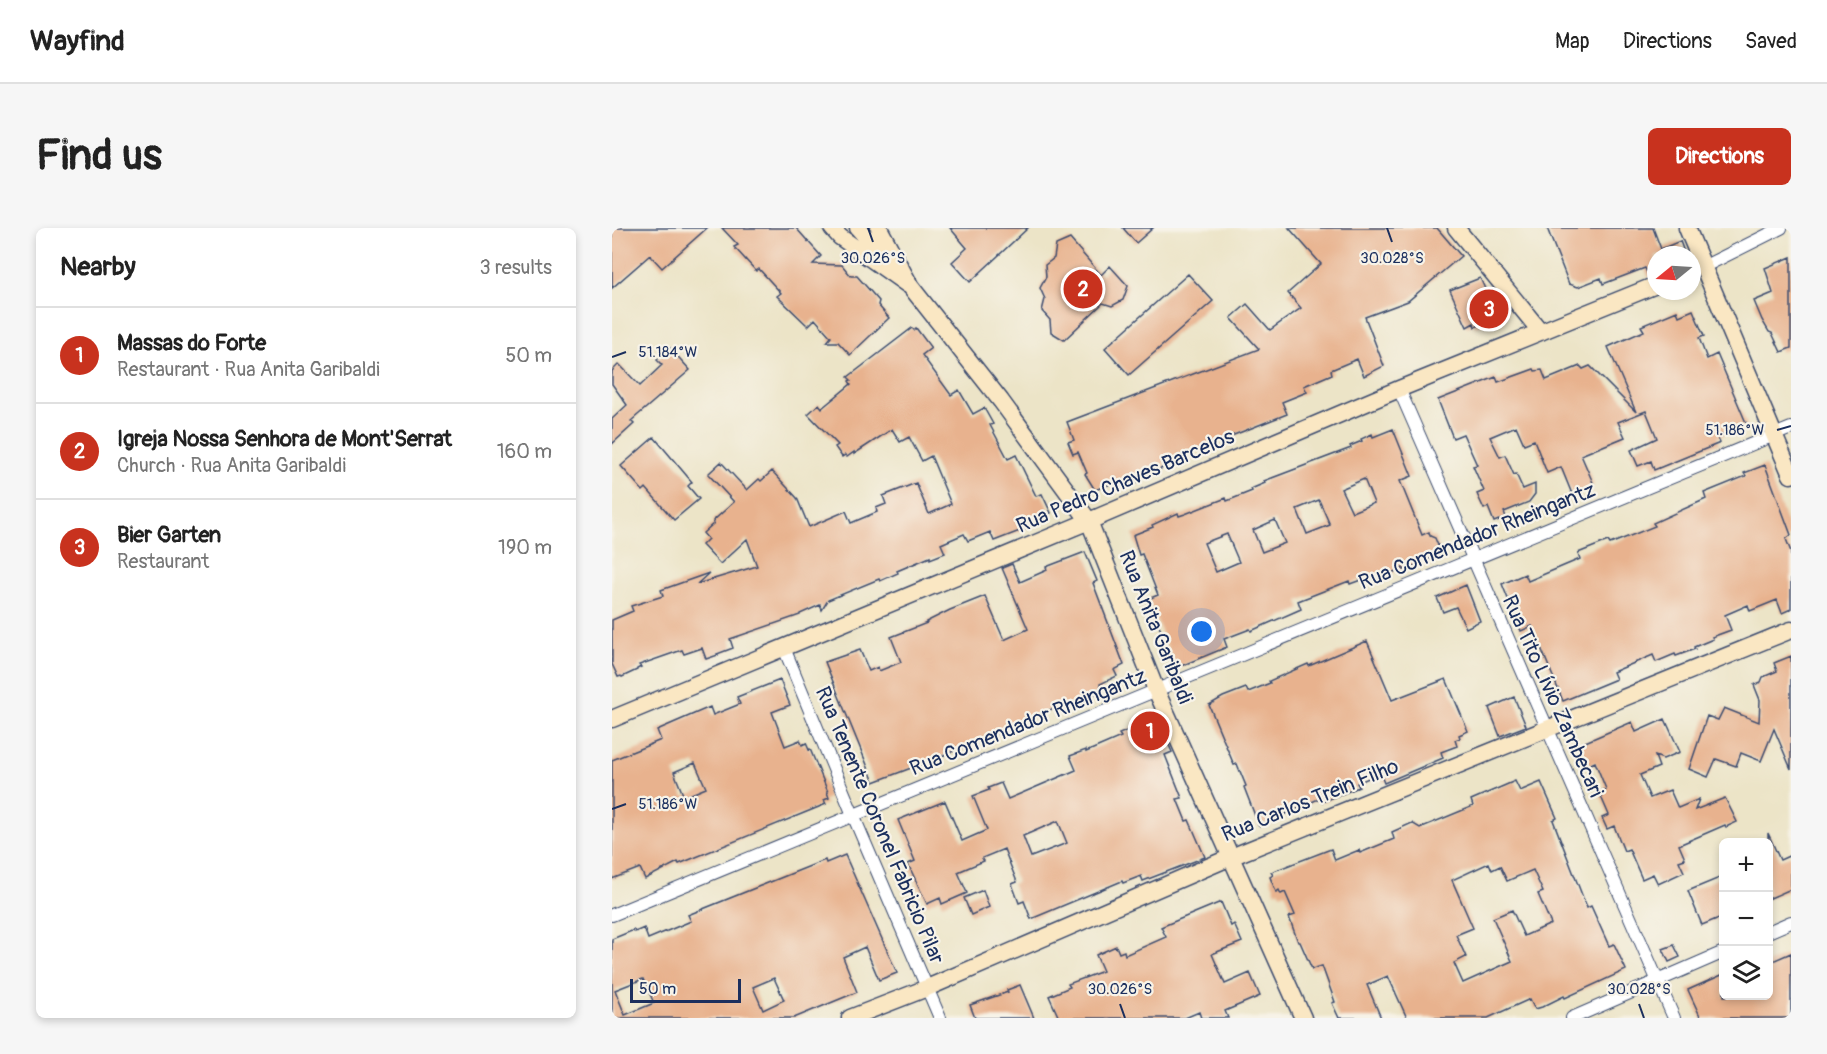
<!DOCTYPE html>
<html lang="en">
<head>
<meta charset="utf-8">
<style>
	body { margin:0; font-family:Pangolin,sans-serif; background:#f6f6f6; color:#222 }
	.controls { position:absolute; right:18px; bottom:18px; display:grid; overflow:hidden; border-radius:9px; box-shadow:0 3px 9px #0003 }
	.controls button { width:54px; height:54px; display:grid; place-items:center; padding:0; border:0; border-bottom:2px solid #e0e0e0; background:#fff; color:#222; font:30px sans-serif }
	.compass { position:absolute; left:1035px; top:18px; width:54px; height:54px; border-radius:50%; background:#fff; box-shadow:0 3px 9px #0003; rotate:252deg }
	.scale { position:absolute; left:18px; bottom:15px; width:111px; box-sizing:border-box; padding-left:6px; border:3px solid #1b2f5e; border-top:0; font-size:16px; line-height:21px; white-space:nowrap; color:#1b2f5e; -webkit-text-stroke:4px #f7f3e8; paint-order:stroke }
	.you { position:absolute; left:590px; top:404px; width:21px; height:21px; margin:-15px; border:4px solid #fff; border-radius:50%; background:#1a73e8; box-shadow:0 0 0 9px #1a73e833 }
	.badge { display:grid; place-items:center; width:39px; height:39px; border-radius:50%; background:#c8321e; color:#fff; font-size:20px; font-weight:700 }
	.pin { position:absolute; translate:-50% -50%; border:3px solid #fff; box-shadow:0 2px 6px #0006 }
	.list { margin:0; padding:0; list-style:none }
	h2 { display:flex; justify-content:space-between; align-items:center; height:78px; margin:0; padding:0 24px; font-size:26px }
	h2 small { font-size:20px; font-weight:400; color:#767676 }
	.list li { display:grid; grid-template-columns:39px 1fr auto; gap:18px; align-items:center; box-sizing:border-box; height:96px; padding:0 24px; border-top:2px solid #e0e0e0 }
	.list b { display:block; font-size:22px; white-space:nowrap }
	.list p { margin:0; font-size:20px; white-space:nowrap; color:#767676 }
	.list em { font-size:20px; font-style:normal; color:#767676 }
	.icon { flex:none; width:33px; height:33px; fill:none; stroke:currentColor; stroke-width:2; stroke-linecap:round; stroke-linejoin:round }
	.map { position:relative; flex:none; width:1179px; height:790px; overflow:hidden; border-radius:9px }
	header { display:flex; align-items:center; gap:36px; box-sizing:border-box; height:84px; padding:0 30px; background:#fff; border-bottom:2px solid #e0e0e0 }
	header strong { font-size:28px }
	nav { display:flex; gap:33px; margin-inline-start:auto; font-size:21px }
	.intro { display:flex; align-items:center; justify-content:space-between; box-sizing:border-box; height:144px; padding:0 36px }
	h1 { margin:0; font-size:42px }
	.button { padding:15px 27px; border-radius:9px; background:#c8321e; color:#fff; font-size:21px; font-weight:700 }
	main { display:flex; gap:36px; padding:0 36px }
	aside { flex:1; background:#fff; border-radius:9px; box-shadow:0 3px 9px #0003 }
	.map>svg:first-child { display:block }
</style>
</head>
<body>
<header>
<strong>Wayfind</strong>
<nav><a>Map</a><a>Directions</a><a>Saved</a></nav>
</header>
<div class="intro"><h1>Find us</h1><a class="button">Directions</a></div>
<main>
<aside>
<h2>Nearby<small>3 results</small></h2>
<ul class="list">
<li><span class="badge">1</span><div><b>Massas do Forte</b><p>Restaurant · Rua Anita Garibaldi</p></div><em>50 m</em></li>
<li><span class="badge">2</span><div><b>Igreja Nossa Senhora de Mont'Serrat</b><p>Church · Rua Anita Garibaldi</p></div><em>160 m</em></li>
<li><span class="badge">3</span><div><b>Bier Garten</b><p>Restaurant</p></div><em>190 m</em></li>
</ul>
</aside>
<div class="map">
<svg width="1179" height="790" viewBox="0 0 1179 790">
	<rect width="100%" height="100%" fill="#f7f3e8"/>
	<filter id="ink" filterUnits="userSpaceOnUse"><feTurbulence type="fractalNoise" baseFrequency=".0167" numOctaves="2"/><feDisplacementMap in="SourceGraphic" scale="12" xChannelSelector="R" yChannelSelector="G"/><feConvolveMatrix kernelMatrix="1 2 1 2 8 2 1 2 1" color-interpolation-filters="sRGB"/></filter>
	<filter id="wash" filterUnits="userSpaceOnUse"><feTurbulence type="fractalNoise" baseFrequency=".008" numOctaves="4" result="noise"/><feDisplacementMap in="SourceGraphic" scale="24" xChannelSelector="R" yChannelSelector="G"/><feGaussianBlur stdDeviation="1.35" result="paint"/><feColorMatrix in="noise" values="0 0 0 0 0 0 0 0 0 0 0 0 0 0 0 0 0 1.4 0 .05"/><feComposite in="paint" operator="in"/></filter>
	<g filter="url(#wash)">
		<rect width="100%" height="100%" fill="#ece4c7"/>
		<g id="blocks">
			<path fill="#e8b28e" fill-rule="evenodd" d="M0,0h95l-45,40 -12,-13 -38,33z
				M110,0h74l25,28 -8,8 29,1 9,11h6l22,25 -1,4 11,13 -39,37 -12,-13h-11l4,-5 -16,-18 -7,7 -31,-30 4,-3 -22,-24 -3,2 -22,-24 4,-2z
				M338,0h78l-58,54 -18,-20 15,-14z
				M511,0h30l-17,15z
				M677,0h148l24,28 -53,45 -43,16 19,49 -20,10 -7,-17 -26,11 1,4 -28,12 3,6 -25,10 5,12 -124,49 2,4 -29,12 1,3 -16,7 -3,-8 -23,9 -10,-16 2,-1 -9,-21 -5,2 -5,-12 6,-2 -7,-18 192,-73 -28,-31 16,-14 23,26 31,-22 -13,-15 33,-29z
				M935,0h106l8,21 19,-8 5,14h-29v20l-7,2 -4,-9 -42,16 -2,-6 -23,9 -9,-3z
				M458,11l31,36 9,-9 18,20 -5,14 -11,6 -9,-3 -39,37 -13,-8 -1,-12 -8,-9 3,-12 -5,-11 6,-11 -1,-12 9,-7 2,-13z
				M1179,29v91l-10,4 -9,-19 -3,-1 -7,-12 -8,-19 19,-8 -8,-25z
				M576,46l25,27 -84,74 -24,-27z
				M868,50l18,39 -23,10 -1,-4 -7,4 -17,-37z
				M1081,82l11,26 -5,2 8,21 10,-5 30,71 -30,12 3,6 -66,27 -3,-9 -13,5 -7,-16 26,-12 -11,-27 -28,11 7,15 -44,18 13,30 -22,9 -11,-27 -14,6 -13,-33 -10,4 -8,-18 -26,11 10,20 5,-2 9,20 2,-1 7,15 12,-5v10l-6,8 -25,10 2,5 -12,5 -6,-15 -4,2 -7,-15 7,-3 -11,-25 4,-1 -14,-31 -10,4 -15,-38 58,-23 2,5 36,-13 1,2 7,-1 4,10 34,-14 3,3 7,-3 46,46 -28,-65 36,-16 -3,-5 36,-15 2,5z
				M300,100l2,2 2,-2 15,20 -9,7 29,40 8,-5 14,24 11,-6 9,16 -3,1 18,34 8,-4 20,41 6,-2 9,19 -27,12 1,4 -31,12 -4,-9 -22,9 -4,-7 -23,10 4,9 -15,6v-2l-33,14 1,2 -18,8 -1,-2 -51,21 -6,10 -2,-5 -20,9v1l-70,24 3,9 -16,6 1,1 -12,4 -4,-11 -18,6 -2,-4 -43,15 2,2 -4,2v1l-15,7 -1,-1 -3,1 -6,-13v-44l21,-9 -2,-5 32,-10 -2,-6 48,-17 -12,11 60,-18 -10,-27 -27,25 -18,-19 6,-6 -5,-6 11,-10 -1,-2 21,-19 -26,-28 13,-12 26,28 12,-11 2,2 11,-10 25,27 12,29 37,-16 5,12 26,-11 -1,-4 10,-4 -3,-8 33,-13 13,31 22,-10 -20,-48 -9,5 -13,-24 -9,5 -8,-13 -38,25v-2l-7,5 -2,-2 -3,2 -7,-10 3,-2 -30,-31 11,-10 3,4 29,-24 -2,-3 2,-1 -3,-3z
				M58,120l20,22 -59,51 3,3 -22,20v-25l15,-14 -15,-21v-13l7,-7 21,22 22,-21 -5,-5z
				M781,201l19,47 -12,5 22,54 7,-3 1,4 5,2 6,15 -10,4 1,1 -28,12 -1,-2 -16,7 -10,-1 -27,10 -1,-3 -51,20 3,8 -50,22 -1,-2 -26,10 3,8 -51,21 -28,-69 10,-4 -16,-41 -3,1 -6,-20 20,-8 -1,-2 26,-12 1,3 6,-2 41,-16 1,3 25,-10 -1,-2 14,-6 -1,-2 87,-33 -1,-2 12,-5 -1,-2 11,-5 1,3zM752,251l10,24 -22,9 -11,-23zM707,272l11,25 -23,9 -10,-25zM663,292l10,23 -23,9 -9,-22zM615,306l12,28 -23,10 -12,-29z
				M42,209l38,45 -4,4 11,13 -25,21 -28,-32 -3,3 -22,-25z
				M1153,237l26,70 -5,4 5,13v57l-9,4 -5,-13 -27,11 -2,-6 -23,10 6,15 -19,7 1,2 -19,8 1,2 -19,7 -1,-2 -19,8 -3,-7 -40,17 3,7 -53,22 -31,-75 -11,5 -19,-47 23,-10 3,7 52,-22 -2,-6 30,-12 2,3 45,-18 -2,-3 53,-24 -2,-6 42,-17 -2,-3z
				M473,324l12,29 -4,2 31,82 -10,5 3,6 -17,8 3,6 -21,10 -22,9 -1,-3 -124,53 -61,23 -49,-120 35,-12 9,21 9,-4 1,4 22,-9 -10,-25 36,-14 -1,-1 24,-12 35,-14 19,44 24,-11 -26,-61 10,-4 8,18 27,-12 -1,-3z
				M854,357l14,36 -14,7 -10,-21 -13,5 -6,-14z
				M755,413l25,59 54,-21 22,52 -9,4 1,3 -5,2 2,6 -16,6 2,6 -59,25 -4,-10 -23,10 2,4 -37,15 -1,-2h-5l-57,26 -15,-39 2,-1 -9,-22 -3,1 -25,-60 14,-8 23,-9 2,4 22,-9 -1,-2 39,-17 1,2z
				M1179,428v113l-17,-40 -13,32 -20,-8 -5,13 -20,-7 -8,18 -19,-8 18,-53 11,4 6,-12 35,14 1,-22 -6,-15 7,-3 2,-5 14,-6 -3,-8z
				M168,452l10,25 -18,7 13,34 15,-6 2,5 4,-2 3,7 1,-1 18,43h-1l2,6 -5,2 2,4 -147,60 -1,-2 -33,17 -5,-11 -28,11v-119l49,-20 -4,-10 53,-23 3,8 27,-11 -3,-7zM83,535l11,25 -22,9 -10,-25z
				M902,469l12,29 -26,10 -11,-28z
				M543,491l9,23 3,-1 5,11 -7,3 17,43 -5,1 9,22 3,-1 16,37 -62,24 -2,-5 -18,7 -1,-2 -91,38 -7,-18 -5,2 -7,-19 5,-2 -13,-33 -22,9 2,3 -26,11 9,21 -25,11 -2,-6 -13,6 -19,-40 7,-3 -17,-41 47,-19 17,40 25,-11 -14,-34 16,-6 -1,-2 13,-5 7,16 68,-29 -6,-14 16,-6v2l35,-15 -2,-3zM446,593l9,22 -36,14 -8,-21z
				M1053,491l15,33 -17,7 -8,-3 4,11 -19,8 10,23 20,-8 8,18 21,-9 -4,11 30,-12 12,24 -11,5 -1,-2 -46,20 6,14 -6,2 5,11 -26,12 -5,-10 -11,5 -13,-30 -5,2 -10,-25 -7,3 -5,-11 7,-3 -10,-23 7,-3 -11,-27 -11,5 -8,-21 56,-24 4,10z
				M903,553l5,10 21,-9 16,36 -4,2 34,88 4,-2 18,40 5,-2 12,26 -61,28 -1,-2 -22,11 -7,2 -5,-10 -42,19h-81l-19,-42 -21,9 14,33h-42l-7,-15 3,-1 -13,-36 -10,3 -12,-27h-2l-9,-25 6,-2 -10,-23 -4,2 -2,-4 -3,2 -6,-15 3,-2 -2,-3 60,-23 4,11 24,-10 1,3 34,-14 -2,-7 20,-9 8,5 53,-22 -2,-6zM877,635l3,7 8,-4 7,15 26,-11 10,22 -5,2 13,30 -27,12 -12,-26 -19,8 19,43 -49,22 -9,-20 12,-6 -10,-22 17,-7 -21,-48z
				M1156,605l12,27 11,-5v34l-23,10z
				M233,627l52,118 -18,7 -14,-33 -22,10 14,35 -63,26h-182v-79l22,-9 1,2 9,-4 4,11 43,-18 -3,-6 137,-55 1,3zM162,750l10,22 -21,10 -10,-23zM31,751l11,24 -29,12 -10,-25z
				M1112,648v40l-22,9 -14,-34z
				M371,662l6,17 -18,8 -7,-17z
				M609,674l10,24 3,-2 8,18 -30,12 13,30 25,-11 10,23 -35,15 3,7h-27l-2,-6 -14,6h-126l-10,-22 21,-9 -2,-3 35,-13 -7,-16 20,-9 3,7 5,-2 1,4 41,-18 -5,-10z
				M1062,717l6,12 -11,5 -6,-13z
				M1179,725v65h-90l-13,-28 36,-16v22h44v-33z
				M408,757l14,33h-59l-5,-13 38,-13 -1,-2z"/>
		</g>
	</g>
	<g filter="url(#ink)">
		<use href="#blocks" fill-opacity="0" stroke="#3a4a6e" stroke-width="1.5"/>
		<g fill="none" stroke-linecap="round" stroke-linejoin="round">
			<g stroke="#3a4a6e" stroke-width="14">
				<path id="street" d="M1093,38l76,-38
					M787,161l275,629
					M172,420l69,167 87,203
					M0,687l1179,-487
					M1156,704l23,-10
					M960,790l152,-66"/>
			</g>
			<g stroke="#3a4a6e" stroke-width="19">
				<path id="secondary" d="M220,0l8,9 68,48
					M246,0l32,36
					M267,0l32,59 90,114 88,120 67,169 147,328
					M844,0l85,104
					M1075,0l104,247
					M0,491l477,-198 310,-132 257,-104
					M238,790l77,-30 304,-131 560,-227"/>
			</g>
			<use href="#street" stroke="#fff" stroke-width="12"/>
			<use href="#secondary" stroke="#fae7c3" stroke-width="16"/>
		</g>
	</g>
	<path fill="none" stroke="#1b2f5e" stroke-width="2" d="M256,0l5,14M775,0l5,14M0,129l14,-5M1165,202l14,-4M0,581l14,-5M508,776l5,14M1027,776l5,14"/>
	<g text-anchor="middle" stroke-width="4.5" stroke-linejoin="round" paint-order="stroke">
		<g font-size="21" fill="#1b2f5e" stroke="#f7f3e8">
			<text transform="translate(513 253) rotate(-23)" y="7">Rua Pedro Chaves Barcelos</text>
			<text transform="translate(865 308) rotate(-22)" y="7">Rua Comendador Rheingantz</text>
			<text transform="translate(544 399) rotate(68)" y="7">Rua Anita Garibaldi</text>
			<text transform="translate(941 468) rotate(66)" y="7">Rua Tito Lívio Zambecari</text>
			<text transform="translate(416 494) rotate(-22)" y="7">Rua Comendador Rheingantz</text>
			<text transform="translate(698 572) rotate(-22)" y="7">Rua Carlos Trein Filho</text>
			<text transform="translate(268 597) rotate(67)" y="7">Rua Tenente Coronel Fabricio Pilar</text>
		</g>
	</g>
	<g font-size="15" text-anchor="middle" fill="#1b2f5e" stroke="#f7f3e8" stroke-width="4.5" stroke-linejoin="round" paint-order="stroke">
		<text x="261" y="35">30.026°S</text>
		<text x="780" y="35">30.028°S</text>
		<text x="56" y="129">51.184°W</text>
		<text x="1123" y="207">51.186°W</text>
		<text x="56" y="581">51.186°W</text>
		<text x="508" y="766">30.026°S</text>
		<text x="1027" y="766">30.028°S</text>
	</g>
</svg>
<div class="controls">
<button>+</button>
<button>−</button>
<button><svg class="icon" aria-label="layers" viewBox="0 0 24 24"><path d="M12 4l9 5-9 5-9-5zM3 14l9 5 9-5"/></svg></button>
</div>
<svg class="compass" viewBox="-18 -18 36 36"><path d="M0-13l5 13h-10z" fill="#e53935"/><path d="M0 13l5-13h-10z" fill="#767676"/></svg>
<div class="scale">50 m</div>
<div class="you"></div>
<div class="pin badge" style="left:538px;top:503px">1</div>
<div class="pin badge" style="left:471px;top:61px">2</div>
<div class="pin badge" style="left:877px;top:81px">3</div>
</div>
</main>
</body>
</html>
